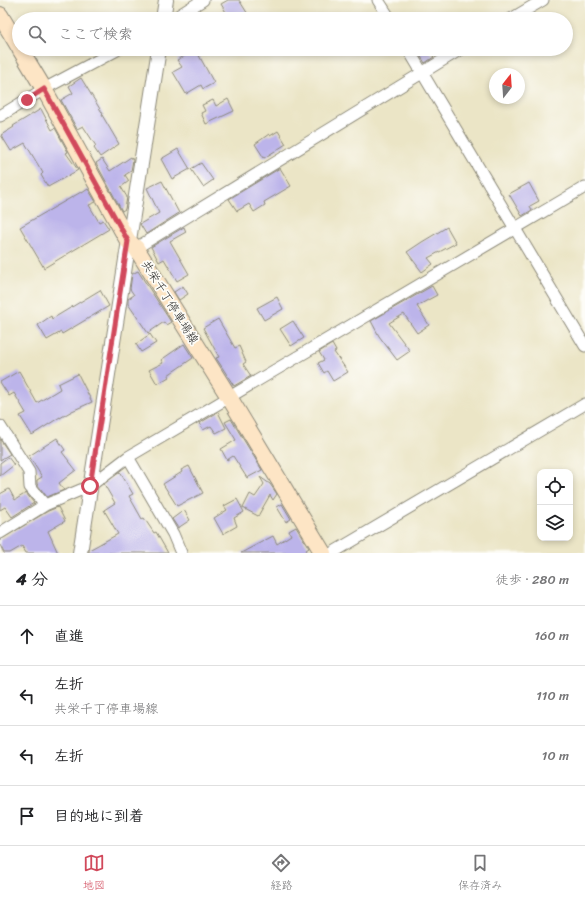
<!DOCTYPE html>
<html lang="ja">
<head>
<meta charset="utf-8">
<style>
	body { margin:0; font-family:Sriracha,"Klee One",sans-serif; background:#f6f6f6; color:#202124 }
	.controls { position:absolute; right:12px; bottom:12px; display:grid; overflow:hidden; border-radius:8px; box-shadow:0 2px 6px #0003 }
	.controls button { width:36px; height:36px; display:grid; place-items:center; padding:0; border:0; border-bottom:1px solid #e0e0e0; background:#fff; color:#202124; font:20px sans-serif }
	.compass { position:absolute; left:489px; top:68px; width:36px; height:36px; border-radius:50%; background:#fff; box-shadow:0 2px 6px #0003; rotate:17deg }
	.stop { position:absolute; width:12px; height:12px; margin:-9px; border:3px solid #d1495b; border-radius:50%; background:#fff }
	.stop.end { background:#d1495b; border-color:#fff; box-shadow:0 1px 4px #0008 }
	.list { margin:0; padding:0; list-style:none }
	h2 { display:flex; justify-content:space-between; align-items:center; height:52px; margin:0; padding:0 16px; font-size:17px }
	h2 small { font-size:13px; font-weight:400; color:#757577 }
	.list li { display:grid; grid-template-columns:26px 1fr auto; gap:12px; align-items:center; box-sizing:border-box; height:60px; padding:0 16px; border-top:1px solid #e0e0e0 }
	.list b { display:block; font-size:15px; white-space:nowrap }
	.list p { margin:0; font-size:13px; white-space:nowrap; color:#757577 }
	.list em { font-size:13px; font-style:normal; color:#757577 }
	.icon { flex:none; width:22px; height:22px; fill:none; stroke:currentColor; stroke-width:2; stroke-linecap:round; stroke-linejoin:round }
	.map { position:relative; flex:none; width:585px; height:553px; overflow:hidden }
	.search { position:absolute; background:#fff; box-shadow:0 2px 6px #0003; left:12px; right:12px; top:12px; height:44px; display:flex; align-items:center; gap:10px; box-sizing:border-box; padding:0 14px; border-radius:22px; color:#757577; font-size:15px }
	.sheet { height:292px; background:#fff }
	nav { display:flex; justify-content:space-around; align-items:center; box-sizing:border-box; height:56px; border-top:1px solid #e0e0e0; background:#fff; font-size:11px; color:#757577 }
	nav a { display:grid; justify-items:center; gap:2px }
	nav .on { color:#d1495b }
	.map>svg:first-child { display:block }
</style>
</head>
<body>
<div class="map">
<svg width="585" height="553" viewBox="0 0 585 553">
	<rect width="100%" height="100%" fill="#fdfcf7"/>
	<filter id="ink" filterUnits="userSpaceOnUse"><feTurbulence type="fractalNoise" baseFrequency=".025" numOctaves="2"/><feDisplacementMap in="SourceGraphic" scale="8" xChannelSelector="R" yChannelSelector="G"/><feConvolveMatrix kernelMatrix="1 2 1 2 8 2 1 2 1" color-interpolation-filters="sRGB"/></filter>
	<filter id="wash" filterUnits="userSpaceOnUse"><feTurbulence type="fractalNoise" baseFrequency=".012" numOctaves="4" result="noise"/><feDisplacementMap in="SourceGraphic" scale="16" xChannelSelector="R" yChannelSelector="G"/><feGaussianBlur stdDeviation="0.9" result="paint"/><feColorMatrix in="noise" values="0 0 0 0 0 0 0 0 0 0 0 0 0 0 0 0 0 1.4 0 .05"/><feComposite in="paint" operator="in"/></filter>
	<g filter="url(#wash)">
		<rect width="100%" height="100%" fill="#ebe5c6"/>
		<g id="blocks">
			<path fill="#bcb4ea" d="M228,0h11l12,19h-21l-9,-15z
				M416,49h12l6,8 -9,6z
				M196,50l18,33 -11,6 -2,-4 -15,9 -13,-22 9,-5 -5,-7z
				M81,78l22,36 -1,1 17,29 -19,13 -6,-9 2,-2 -13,-20 -6,3 -16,-29 12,-7 -4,-7z
				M228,99l6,12 -28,13 -5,-11 4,-2 -3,-6 11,-5 3,6z
				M41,109l11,21 3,-2 13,24 -2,1 12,17 -30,17 -7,-12 2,-2 -18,-30 -14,8 -10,-16 13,-8 -1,-1z
				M278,131l8,13 -22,14 -9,-14 14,-10 1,2z
				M178,149l12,20 -18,10 -11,-20z
				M131,157l2,3 -2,11 -6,4 4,6 -8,6 6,10 -2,12 -3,2 -26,-48 6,-4 8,12z
				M201,163l12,17 -10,7 -12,-18z
				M280,168l11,18 -27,16 1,3 -11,7 -5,-8 -12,7 -8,-12z
				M162,181l17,32 -33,21 -6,-10 19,-11 -12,-25z
				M529,183l10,18 -9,5 2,4 -10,6 -13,-22z
				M88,189l8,13 -7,3 10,17 4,-2 6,9 -65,39 -24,-41 61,-35 1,1z
				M184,227l2,5 -16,9 19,33 -12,7 -13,-22 -5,3 -8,-15z
				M447,227l9,16 -28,15 5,6 -11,8 -15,-20 15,-10z
				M138,271l33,51 -5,3 -2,-3 -16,11 -20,-29v-5l6,-4 -4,-6 2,-15z
				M183,286l5,8 -9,6 -5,-8z
				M432,286l5,9 -20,11 12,19 -12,8 -13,-19 -15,9 21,28 -13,9 -18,-24 -8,-15z
				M100,290l9,16 -47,28 -1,-2 -14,8 -9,-15 13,-9 1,3z
				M277,297l6,12 -19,11 -7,-12z
				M218,319l17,29 4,-2 7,16 -3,2 8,12 -17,10 -14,-22 -4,-6 3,-1 -16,-29z
				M293,321l11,17 -13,8 -11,-17z
				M150,334l6,9 -15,9 -5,-8z
				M184,344l9,14 -25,17 1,2 -12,7 -8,-14 14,-7 -2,-3z
				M332,344l4,7 -2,1 14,20 -15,9 -6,-10 -3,2 -6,-10 6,-3 -5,-8z
				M19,371l18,32 23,-14 -2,-5 20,-10 14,28 -20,9 -12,7v-1l-28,18 -12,-19 6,-3 -12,-20 -5,3 -9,-14z
				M218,412l8,16 -10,5 -5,-7 -8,4 -3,-7z
				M231,419l31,51 -15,8 -14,-22 -6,4 -6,-11 15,-9 -11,-18z
				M57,438l8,12 -3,2 14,18 -17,13 5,7 -17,7 -10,-13v-4l5,-3 -13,-21z
				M0,439l10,15 -10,6z
				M8,457l6,8 -14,11v-13z
				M189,466l14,27 -26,13 -14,-22 19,-12 -1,-2z
				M120,472l13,22 -4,2 13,23 2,-1 10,15 2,-1 12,21h-79v-3l29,-16 -14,-24 11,-7 -11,-19z
				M260,477l10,7 7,10 -4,6 -3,-5 -12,21 -15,-8 7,-14 5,3 9,-13z
				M9,489l6,11 11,-7 8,10 -22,14 -7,-10 -5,3v-16z
				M237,499l7,13 -10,6 3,8 -14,8 -9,-16 13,-8 -3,-4z
				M282,504l9,15 -5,3 -9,-15z
				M58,507l7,14 -17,10 10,22h-32l-4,-7 -12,7h-6l-4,-8v-5l48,-29z
				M184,510l6,10 -12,8 -6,-9z
				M296,527l13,21 -3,2 2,3h-67l32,-17 4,8 14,-9 -2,-4z"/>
		</g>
	</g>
	<g filter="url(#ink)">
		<use href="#blocks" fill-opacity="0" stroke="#8b8878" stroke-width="1"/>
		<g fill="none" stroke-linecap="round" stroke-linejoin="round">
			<g stroke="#8b8878" stroke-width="13">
				<path id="minor" d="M378,0l12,19
					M173,19l30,-19
					M511,19l32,-19
					M408,49l177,297
					M0,116l44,-27 75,-40
					M136,248l325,-199
					M0,426l29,46 1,15 15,18
					M128,457l45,77 8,19
					M0,533l45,-28 45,-19 38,-29 457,-270
					M332,553l253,-149"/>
			</g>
			<g stroke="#8b8878" stroke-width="16">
				<path id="tertiary" d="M163,19l3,-19
					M80,553l79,-504"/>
			</g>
			<g stroke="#8b8878" stroke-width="18">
				<path id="secondary" d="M0,15l19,32
					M20,49l24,40 84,152 8,7 93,149 94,156"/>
			</g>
			<use href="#minor" stroke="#fff" stroke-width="11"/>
			<use href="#tertiary" stroke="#fff" stroke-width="14"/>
			<use href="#secondary" stroke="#fde5c5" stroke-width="16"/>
		</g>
	</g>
	<g fill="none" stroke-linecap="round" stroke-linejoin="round" filter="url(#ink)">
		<path stroke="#d1495b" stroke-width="5" d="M27,100l17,-11 84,152 -38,245"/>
	</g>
	<g text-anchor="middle" stroke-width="3.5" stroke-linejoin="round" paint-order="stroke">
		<g font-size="12" fill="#2b2b2b" stroke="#fdfcf7">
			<text transform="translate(170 302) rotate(58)" y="4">共栄千丁停車場線</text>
		</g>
	</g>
</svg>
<div class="controls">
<button><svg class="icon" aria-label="locate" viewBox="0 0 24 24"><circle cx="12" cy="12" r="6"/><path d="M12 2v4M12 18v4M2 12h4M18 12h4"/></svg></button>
<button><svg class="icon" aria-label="layers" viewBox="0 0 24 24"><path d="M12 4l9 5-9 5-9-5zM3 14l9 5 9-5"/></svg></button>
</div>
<svg class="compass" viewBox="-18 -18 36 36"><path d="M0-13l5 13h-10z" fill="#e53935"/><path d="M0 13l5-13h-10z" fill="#757577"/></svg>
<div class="stop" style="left:90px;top:486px"></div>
<div class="stop end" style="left:27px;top:100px"></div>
<div class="search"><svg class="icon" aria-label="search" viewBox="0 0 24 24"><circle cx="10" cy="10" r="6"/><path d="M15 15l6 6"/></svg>ここで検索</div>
</div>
<section class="sheet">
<h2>4 分<small>徒歩 · 280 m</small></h2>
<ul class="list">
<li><svg class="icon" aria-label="ahead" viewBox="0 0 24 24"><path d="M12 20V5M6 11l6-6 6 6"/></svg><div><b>直進</b></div><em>160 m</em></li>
<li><svg class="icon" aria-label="left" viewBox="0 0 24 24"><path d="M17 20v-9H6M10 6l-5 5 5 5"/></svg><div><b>左折</b><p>共栄千丁停車場線</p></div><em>110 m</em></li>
<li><svg class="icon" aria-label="left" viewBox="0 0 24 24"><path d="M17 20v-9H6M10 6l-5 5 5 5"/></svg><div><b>左折</b></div><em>10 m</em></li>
<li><svg class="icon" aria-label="arrive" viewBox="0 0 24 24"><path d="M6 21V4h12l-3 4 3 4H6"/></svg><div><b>目的地に到着</b></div></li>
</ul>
</section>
<nav>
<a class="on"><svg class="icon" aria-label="map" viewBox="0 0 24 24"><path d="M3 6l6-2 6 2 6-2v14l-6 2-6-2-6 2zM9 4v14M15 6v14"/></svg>地図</a>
<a><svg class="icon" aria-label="directions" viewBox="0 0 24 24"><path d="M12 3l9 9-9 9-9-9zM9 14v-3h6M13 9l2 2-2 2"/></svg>経路</a>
<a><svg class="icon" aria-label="saved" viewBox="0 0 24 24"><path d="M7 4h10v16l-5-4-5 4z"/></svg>保存済み</a>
</nav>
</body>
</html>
